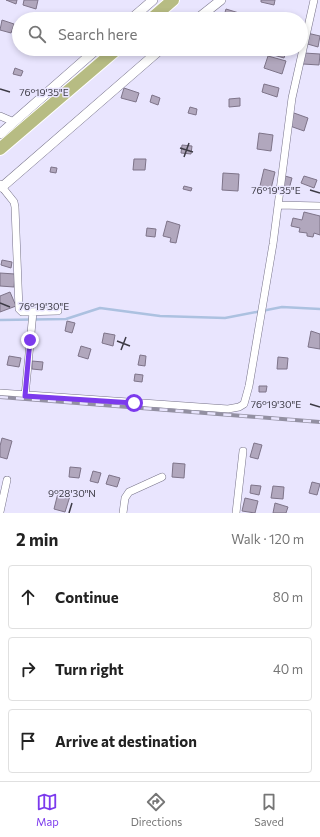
<!DOCTYPE html>
<html lang="en">
<head>
<meta charset="utf-8">
<style>
	body { margin:0; font-family:Commissioner,sans-serif; background:#f2f2f2; color:#222 }
	.stop { position:absolute; width:12px; height:12px; margin:-9px; border:3px solid #7c3aed; border-radius:50%; background:#fff }
	.stop.end { background:#7c3aed; border-color:#fff; box-shadow:0 1px 4px #0008 }
	.list { margin:0; padding:0; list-style:none }
	h2 { display:flex; justify-content:space-between; align-items:center; height:52px; margin:0; padding:0 16px; font-size:17px }
	h2 small { font-size:13px; font-weight:400; color:#767676 }
	.list li { display:grid; grid-template-columns:26px 1fr auto; gap:12px; align-items:center; box-sizing:border-box; height:64px; margin:0 8px 8px; padding:0 8px; border:1px solid #e0e0e0; border-radius:4px }
	.list b { display:block; font-size:15px; white-space:nowrap }
	.list em { font-size:13px; font-style:normal; color:#767676 }
	.icon { flex:none; width:22px; height:22px; fill:none; stroke:currentColor; stroke-width:2; stroke-linecap:round; stroke-linejoin:round }
	.map { position:relative; flex:none; width:320px; height:513px; overflow:hidden }
	.search { position:absolute; background:#fff; box-shadow:0 2px 6px #0003; left:12px; right:12px; top:12px; height:44px; display:flex; align-items:center; gap:10px; box-sizing:border-box; padding:0 14px; border-radius:22px; color:#767676; font-size:15px }
	.sheet { height:268px; background:#fff }
	nav { display:flex; justify-content:space-around; align-items:center; box-sizing:border-box; height:56px; border-top:1px solid #e0e0e0; background:#fff; font-size:11px; color:#767676 }
	nav a { display:grid; justify-items:center; gap:2px }
	nav .on { color:#7c3aed }
	.map>svg:first-child { display:block }
</style>
</head>
<body>
<div class="map">
<svg width="320" height="513" viewBox="0 0 320 513">
	<rect width="100%" height="100%" fill="#e9e5fe"/>
	<g fill="none" stroke-linecap="round" stroke-linejoin="round">
		<path stroke="#acc1e0" stroke-width="2.5" d="M0,320l66,-1 34,-11 60,8 65,2 57,-11 38,2"/>
	</g>
	<path fill="#b1a7bd" stroke="#7e7489" d="M6,0h11l-1,4z
		M24,0h14l-2,9 -13,-4z
		M261,0h14l-1,5 -13,-3z
		M226,9l13,4 -2,6h-14z
		M2,20l12,4 -3,9 -11,-3z
		M307,33l13,3 -2,11 -14,-4z
		M272,49h15l-3,9 -14,-4z
		M304,53l16,1 -1,11 -16,-1z
		M268,56l18,5 -4,13 -18,-6z
		M15,68l8,3 -2,5 -8,-2z
		M264,84l15,4 -2,9 -15,-5z
		M124,88l15,5 -3,9 -15,-4z
		M152,95l8,3 -2,7 -8,-3z
		M240,98v8l-11,1v-8z
		M190,107l7,2 -1,6 -8,-2z
		M294,113l14,5 -4,13 -14,-5z
		M259,133l14,2 -2,16 -14,-2z
		M182,145l10,1 -1,8 -10,-1z
		M134,159h12l-1,11h-12z
		M51,167l6,1 -1,5 -6,-1z
		M264,169l11,3 -4,17 -11,-3z
		M223,173l16,1 -1,17 -16,-1z
		M285,176l7,2 -3,11 -8,-2z
		M304,176l13,4 -3,8 -13,-5z
		M184,186l8,2 -1,3 -8,-2z
		M304,212l16,4v19l-6,-2 -1,4 -6,-1v-3l-8,-1 1,-4 -9,-2 2,-8 9,2z
		M167,221l13,4 -4,18 -6,-1 1,-4 -8,-2z
		M147,228l9,1 -1,8 -9,-1z
		M2,260l10,2 -1,6 -10,-3z
		M0,273l15,1 -1,13 -14,-1z
		M10,292l6,14 -16,6v-16z
		M67,321l8,2 -3,10 -7,-2z
		M311,331l9,3v15l-12,-2z
		M104,333l11,2 -2,11 -11,-3z
		M81,346l10,3 -3,10 -10,-3z
		M140,355l6,1 -1,10 -7,-1z
		M9,356l12,2 -2,9 -12,-2z
		M278,357l10,1 -1,11h-10z
		M32,361l11,1 -1,8 -10,-1z
		M135,374l8,1 -1,7 -8,-1z
		M259,386h8l-1,6h-7z
		M2,438l10,3 -5,18 -7,-2v-11z
		M254,443l8,2 -4,14 -8,-2z
		M173,463l12,1 -1,14 -12,-1z
		M70,467l11,1 -2,10 -10,-1z
		M93,471l8,2 -3,10 -8,-2z
		M109,475l11,3 -3,9 -11,-3z
		M312,482l8,2 -3,11 -8,-2z
		M251,485l10,1 -2,9 -9,-2z
		M273,486l11,1 -1,12 -12,-1z
		M58,493l12,3 -5,16 -11,-3z
		M245,498l13,3 -3,12 -13,-2z
		M275,503l13,4 -2,6h-13z"/>
	<g fill="none" stroke-linecap="round" stroke-linejoin="round">
		<g stroke="#777389" stroke-width="8">
			<path id="minor" d="M0,116l14,6
				M2,187l12,15 1,5 4,102 3,3 36,-1
				M279,205l41,1
				M0,393l228,16 11,-2 5,-3 5,-18 24,-142 19,-146 22,-98
				M25,396l8,-84
				M0,512l7,-32
				M123,513l2,-15 4,-6 33,-15
				M236,513l7,-62"/>
		</g>
		<g stroke="#777389" stroke-width="10">
			<path id="tertiary" d="M131,19l22,-19
				M197,19l24,-19
				M0,134l97,-85
				M0,185l2,2 159,-138"/>
		</g>
		<g stroke="#fff" stroke-width="14">
			<path id="trunk" d="M151,19l22,-19
				M0,149l117,-100"/>
		</g>
		<use href="#minor" stroke="#fff" stroke-width="7"/>
		<use href="#tertiary" stroke="#fff" stroke-width="9"/>
		<use href="#trunk" stroke="#b7bc83" stroke-width="12"/>
		<g stroke="#9390a2" stroke-width="4">
			<path id="rail" d="M0,397l320,25"/>
		</g>
		<use href="#rail" stroke="#e9e5fe" stroke-width="2.5" stroke-dasharray="8" stroke-linecap="butt"/>
	</g>
	<g fill="none" stroke-linecap="round" stroke-linejoin="round">
		<path stroke="#7c3aed" stroke-width="5" d="M30,340l-5,56 109,7"/>
	</g>
	<path fill="none" stroke="#3d3b45" stroke-width="1.5" d="M0,89l10,3M180,148l13,4M184,157l5,-14M310,190l10,3M0,303l10,4M117,341l13,5M121,350l5,-13M310,404l10,3M69,513l3,-10"/>
	<g font-size="10" text-anchor="middle" fill="#3d3b45" stroke="#e9e5fe" stroke-width="3" stroke-linejoin="round" paint-order="stroke">
		<text x="44" y="96">76°19'35"E</text>
		<text x="276" y="194">76°19'35"E</text>
		<text x="44" y="310">76°19'30"E</text>
		<text x="276" y="408">76°19'30"E</text>
		<text x="72" y="497">9°28'30"N</text>
	</g>
</svg>
<div class="stop" style="left:134px;top:403px"></div>
<div class="stop end" style="left:30px;top:340px"></div>
<div class="search"><svg class="icon" aria-label="search" viewBox="0 0 24 24"><circle cx="10" cy="10" r="6"/><path d="M15 15l6 6"/></svg>Search here</div>
</div>
<section class="sheet">
<h2>2 min<small>Walk · 120 m</small></h2>
<ul class="list">
<li><svg class="icon" aria-label="ahead" viewBox="0 0 24 24"><path d="M12 20V5M6 11l6-6 6 6"/></svg><div><b>Continue</b></div><em>80 m</em></li>
<li><svg class="icon" aria-label="right" viewBox="0 0 24 24"><path d="M7 20v-9h11M14 6l5 5-5 5"/></svg><div><b>Turn right</b></div><em>40 m</em></li>
<li><svg class="icon" aria-label="arrive" viewBox="0 0 24 24"><path d="M6 21V4h12l-3 4 3 4H6"/></svg><div><b>Arrive at destination</b></div></li>
</ul>
</section>
<nav>
<a class="on"><svg class="icon" aria-label="map" viewBox="0 0 24 24"><path d="M3 6l6-2 6 2 6-2v14l-6 2-6-2-6 2zM9 4v14M15 6v14"/></svg>Map</a>
<a><svg class="icon" aria-label="directions" viewBox="0 0 24 24"><path d="M12 3l9 9-9 9-9-9zM9 14v-3h6M13 9l2 2-2 2"/></svg>Directions</a>
<a><svg class="icon" aria-label="saved" viewBox="0 0 24 24"><path d="M7 4h10v16l-5-4-5 4z"/></svg>Saved</a>
</nav>
</body>
</html>
